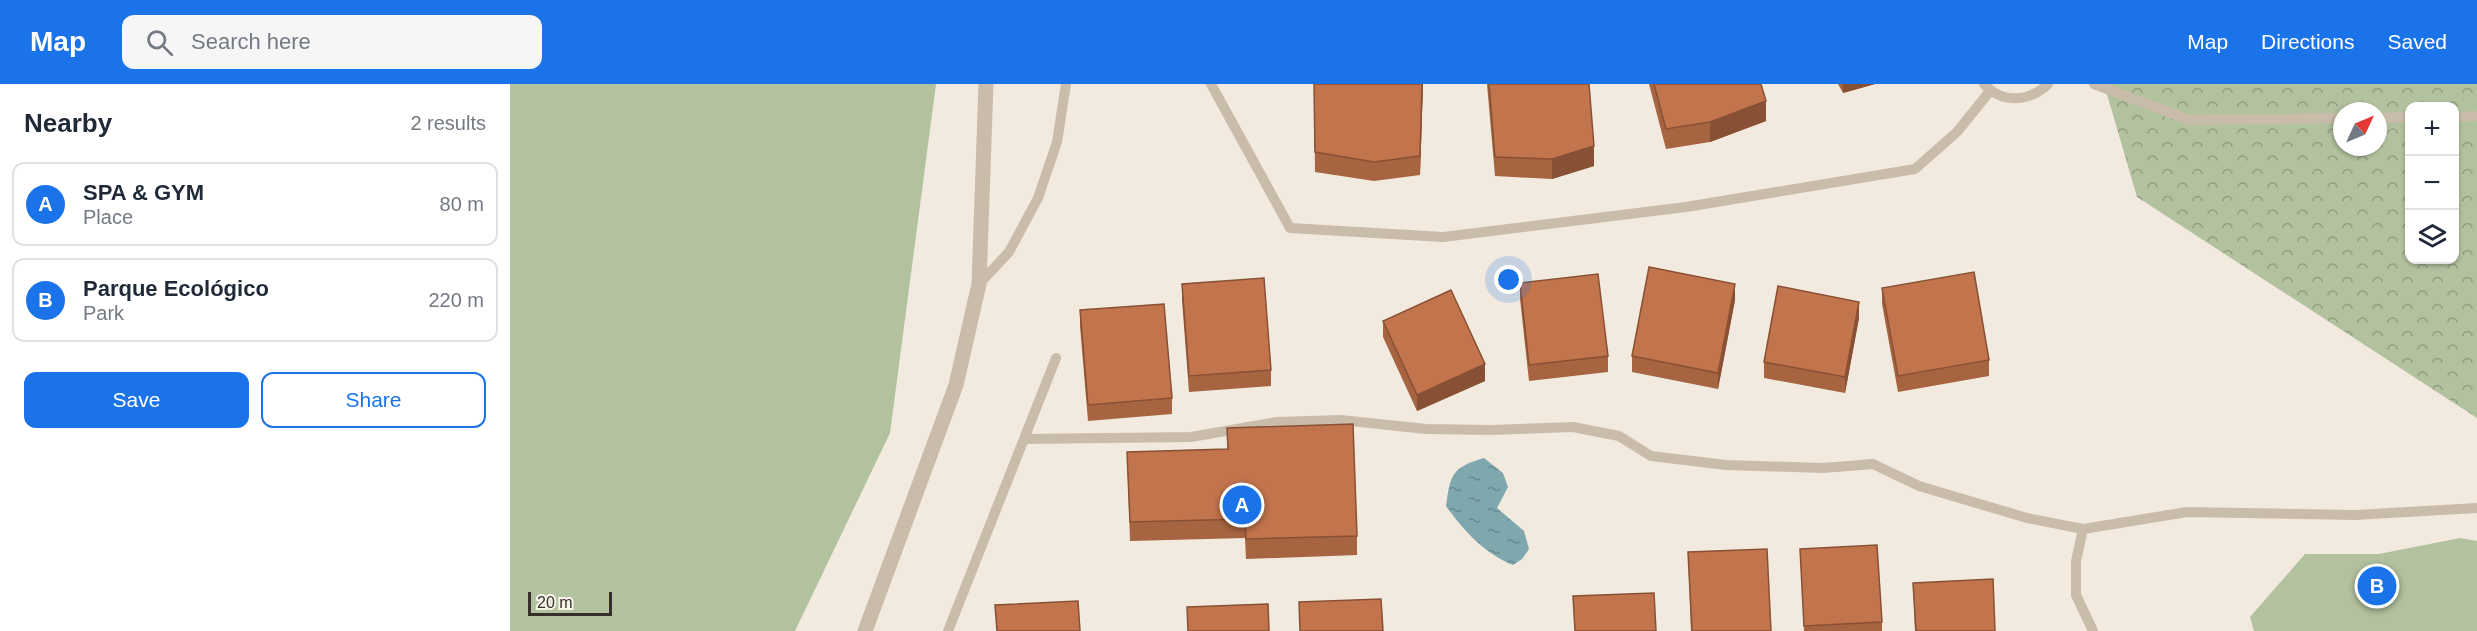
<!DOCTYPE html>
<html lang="en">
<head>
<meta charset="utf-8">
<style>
	body { margin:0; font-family:Helvetica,sans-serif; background:#f6f6f7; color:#1f2937 }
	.controls { position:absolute; right:18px; top:18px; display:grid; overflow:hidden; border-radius:12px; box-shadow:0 2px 4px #0004 }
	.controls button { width:54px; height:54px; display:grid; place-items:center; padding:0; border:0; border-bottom:2px solid #e0e1e3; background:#fff; color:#1f2937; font:30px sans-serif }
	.compass { position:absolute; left:1823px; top:18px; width:54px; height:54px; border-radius:50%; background:#fff; box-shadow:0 2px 4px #0004; rotate:46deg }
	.scale { position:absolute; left:18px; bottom:15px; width:84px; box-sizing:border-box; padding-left:6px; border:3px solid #372f29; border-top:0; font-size:16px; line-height:21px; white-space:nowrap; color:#372f29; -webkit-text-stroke:4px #f9f4ea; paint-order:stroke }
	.you { position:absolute; left:999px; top:196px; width:21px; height:21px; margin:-15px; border:4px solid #fff; border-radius:50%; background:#1a73e8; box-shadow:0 0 0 9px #1a73e833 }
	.badge { display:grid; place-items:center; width:39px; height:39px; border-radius:50%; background:#1a73e8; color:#fff; font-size:20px; font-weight:700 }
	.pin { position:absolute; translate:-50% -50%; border:3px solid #fff; box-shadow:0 2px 6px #0006 }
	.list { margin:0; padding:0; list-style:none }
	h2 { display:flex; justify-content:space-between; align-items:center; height:78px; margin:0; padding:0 24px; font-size:26px }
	h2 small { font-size:20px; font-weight:400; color:#747a83 }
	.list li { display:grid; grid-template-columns:39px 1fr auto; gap:18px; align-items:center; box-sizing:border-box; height:84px; margin:0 12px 12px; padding:0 12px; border:2px solid #e0e1e3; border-radius:12px }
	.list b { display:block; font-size:22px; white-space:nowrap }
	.list p { margin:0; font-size:20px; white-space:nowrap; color:#747a83 }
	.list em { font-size:20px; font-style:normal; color:#747a83 }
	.actions { display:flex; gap:12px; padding:18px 24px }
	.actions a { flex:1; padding:14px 0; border:2px solid #1a73e8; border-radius:12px; text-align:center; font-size:21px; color:#1a73e8 }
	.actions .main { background:#1a73e8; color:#fff }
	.icon { flex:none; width:33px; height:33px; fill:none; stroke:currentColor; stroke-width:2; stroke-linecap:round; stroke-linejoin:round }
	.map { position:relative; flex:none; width:1967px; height:547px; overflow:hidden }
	header { display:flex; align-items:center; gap:36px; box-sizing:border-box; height:84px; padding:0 30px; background:#1a73e8; color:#fff }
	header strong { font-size:28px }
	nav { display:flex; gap:33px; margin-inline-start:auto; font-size:21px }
	.search { width:420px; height:54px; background:#f6f6f7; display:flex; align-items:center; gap:15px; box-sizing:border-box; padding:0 21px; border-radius:12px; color:#747a83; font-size:22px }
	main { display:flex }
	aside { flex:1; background:#fff }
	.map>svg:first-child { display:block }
</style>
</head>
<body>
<header>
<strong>Map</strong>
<div class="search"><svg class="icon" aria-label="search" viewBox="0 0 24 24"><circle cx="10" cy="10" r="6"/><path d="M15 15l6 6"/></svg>Search here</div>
<nav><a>Map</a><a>Directions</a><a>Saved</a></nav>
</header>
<main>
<aside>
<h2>Nearby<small>2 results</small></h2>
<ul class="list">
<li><span class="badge">A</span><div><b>SPA &amp; GYM</b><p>Place</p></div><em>80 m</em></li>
<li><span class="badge">B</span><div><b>Parque Ecológico</b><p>Park</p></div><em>220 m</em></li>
</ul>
<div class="actions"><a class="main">Save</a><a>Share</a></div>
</aside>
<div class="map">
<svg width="1967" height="547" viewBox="0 0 1967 547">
	<defs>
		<pattern id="forest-crowns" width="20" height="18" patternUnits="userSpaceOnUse" patternTransform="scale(1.5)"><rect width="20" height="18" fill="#b2c19e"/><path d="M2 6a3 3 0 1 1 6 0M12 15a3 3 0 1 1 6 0" fill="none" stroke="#929d81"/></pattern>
		<pattern id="water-ripples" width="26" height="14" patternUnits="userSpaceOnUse" patternTransform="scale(1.5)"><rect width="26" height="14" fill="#7ea8ae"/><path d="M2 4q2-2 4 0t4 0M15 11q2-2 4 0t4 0" fill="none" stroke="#68898e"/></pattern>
	</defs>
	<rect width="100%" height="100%" fill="#f2eade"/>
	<path fill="#b2c19e" d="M0,0h426l-46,349 -95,198h-285z
		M1950,454l17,3v90h-223l-4,-14 55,-63h74z"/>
	<path fill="url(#forest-crowns)" fill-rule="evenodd" d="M1594,0h373v334l-340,-221zM1900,22h44v154h-44zM1832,27h36v36h-36z"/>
	<path fill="url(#water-ripples)" d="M974,374l19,15 5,14 -11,21 27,23 5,18 -7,10 -9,6c-29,-12 -49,-34 -67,-59 4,-31 6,-39 38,-48z"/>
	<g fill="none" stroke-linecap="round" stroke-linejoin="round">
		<path stroke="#cabcaa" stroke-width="10" d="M701,0l79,144 153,9 243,-30 229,-38 42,-37 33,-41
			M1474,0c18,20 45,18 64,0
			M1584,0l95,36 153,-2
			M1944,33l23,-1
			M1868,34l32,-1
			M469,200l30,-32 29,-54 19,-56 9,-58
			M514,355l167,-2 86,-15 64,-2 85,9 65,1 82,-3 46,9 32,20 75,9 97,3 50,-4 46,22 108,32 56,11 104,-17 168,3 122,-7
			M1573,445l-7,32v34l17,36
			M438,547l108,-273"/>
		<path stroke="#cabcaa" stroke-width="15" d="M355,547l91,-246 23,-101 7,-200"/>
	</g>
	<path fill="#a76441" d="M804,0h109l-3,91 -46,6 -59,-9z
		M977,0h102l5,82 -42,13 -57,-3z
		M1139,0h112l5,37 -56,21 -44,7z
		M1328,0h37l-32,9z
		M1010,199l88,73v16l-79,9 -9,-82z
		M672,200l89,86v16l-82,6 -7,-92z
		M1372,204l107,72v16l-91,16 -16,-88z
		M1225,216l-17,89 -86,-17v-16z
		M570,226l92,88v16l-84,7 -8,-95z
		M1349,234l-14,75 -81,-15v-16z
		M873,237l102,60 -68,30 -34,-74z
		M717,344l130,108v19l-111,4 -1,-21 -115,3 -3,-89 100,-3z
		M1290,465l82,73v9h-78z
		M1178,468l83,79h-80z
		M1403,499l82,48h-80z"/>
	<path fill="#885135" d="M912,0h1l-3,91v-19z
		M1333,0h32l-32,9z
		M1256,17v20l-56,21v-20z
		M1084,62v20l-42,13v-20z
		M1225,200v16l-17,89v-16z
		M1349,218v16l-14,75v-16z
		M975,280v17l-68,30v-16z"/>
	<path fill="#c2744c" stroke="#885135" stroke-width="1.5" d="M804,0h108l-2,72 -46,6 -59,-10z
		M979,0h100l5,62 -42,13 -57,-2z
		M1144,0h107l5,17 -56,21 -44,7z
		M1139,183l86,17 -17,89 -86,-17z
		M1464,188l15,88 -91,16 -16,-88z
		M1088,190l10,82 -79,9 -9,-82z
		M754,194l7,92 -82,6 -7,-92z
		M1268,202l81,16 -14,75 -81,-15z
		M941,206l34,74 -68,31 -34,-74z
		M654,220l8,94 -84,7 -8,-95z
		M843,340l4,112 -111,3 -1,-20 -115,3 -3,-70 101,-3 -1,-21z
		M1367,461l5,77 -78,4 -4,-77z
		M1257,465l4,82h-79l-4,-79z
		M1483,495l2,52h-79l-3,-48z
		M1144,509l2,38h-81l-2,-35z
		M871,515l2,32h-83l-1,-29z
		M568,517l2,30h-83l-2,-26z
		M758,520l1,27h-81l-1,-24z"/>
</svg>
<div class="controls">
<button>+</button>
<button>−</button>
<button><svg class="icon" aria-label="layers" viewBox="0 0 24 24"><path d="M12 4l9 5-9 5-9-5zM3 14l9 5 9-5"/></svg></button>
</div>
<svg class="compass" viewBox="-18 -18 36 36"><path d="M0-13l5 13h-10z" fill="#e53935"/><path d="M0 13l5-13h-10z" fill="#747a83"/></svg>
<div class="scale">20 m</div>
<div class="you"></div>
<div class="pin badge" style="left:732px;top:421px">A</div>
<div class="pin badge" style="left:1867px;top:502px">B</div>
</div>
</main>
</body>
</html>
